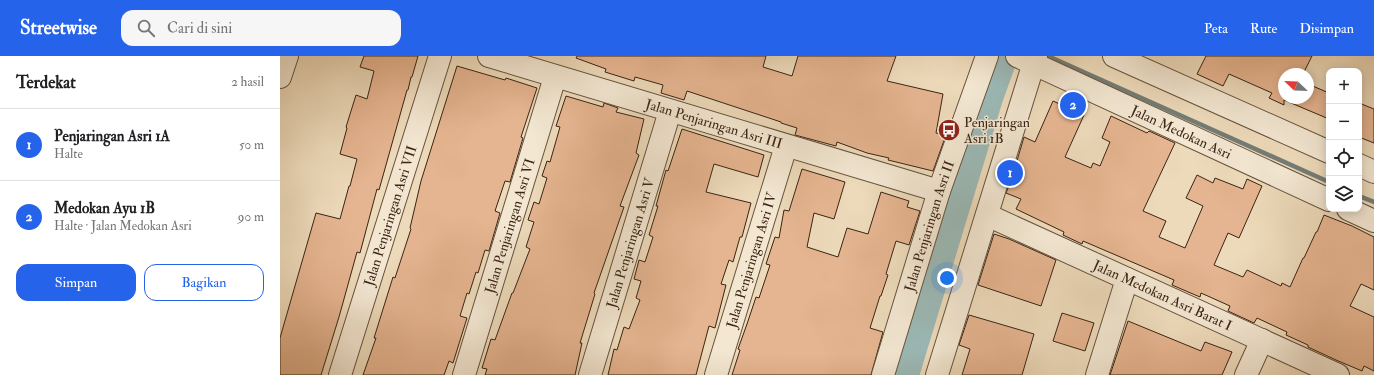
<!DOCTYPE html>
<html lang="id">
<head>
<meta charset="utf-8">
<style>
	body { margin:0; font-family:"IM FELL Double Pica",serif; background:#f6f6f6; color:#202124 }
	.controls { position:absolute; right:12px; top:12px; display:grid; overflow:hidden; border-radius:8px; box-shadow:0 2px 10px #0003 }
	.controls button { width:36px; height:36px; display:grid; place-items:center; padding:0; border:0; border-bottom:1px solid #e0e0e0; background:#fff; color:#202124; font:20px sans-serif }
	.compass { position:absolute; left:998px; top:12px; width:36px; height:36px; border-radius:50%; background:#fff; box-shadow:0 2px 10px #0003; rotate:293deg }
	.you { position:absolute; left:667px; top:222px; width:14px; height:14px; margin:-10px; border:3px solid #fff; border-radius:50%; background:#1a73e8; box-shadow:0 0 0 6px #1a73e833 }
	.badge { display:grid; place-items:center; width:26px; height:26px; border-radius:50%; background:#2563eb; color:#fff; font-size:13px; font-weight:700 }
	.pin { position:absolute; translate:-50% -50%; border:2px solid #fff; box-shadow:0 1px 4px #0006 }
	.list { margin:0; padding:0; list-style:none }
	h2 { display:flex; justify-content:space-between; align-items:center; height:52px; margin:0; padding:0 16px; font-size:17px }
	h2 small { font-size:13px; font-weight:400; color:#757577 }
	.list li { display:grid; grid-template-columns:26px 1fr auto; gap:12px; align-items:center; box-sizing:border-box; height:72px; padding:0 16px; border-top:1px solid #e0e0e0 }
	.list b { display:block; font-size:15px; white-space:nowrap }
	.list p { margin:0; font-size:13px; white-space:nowrap; color:#757577 }
	.list em { font-size:13px; font-style:normal; color:#757577 }
	.actions { display:flex; gap:8px; padding:12px 16px }
	.actions a { flex:1; padding:9px 0; border:1px solid #2563eb; border-radius:12px; text-align:center; font-size:14px; color:#2563eb }
	.actions .main { background:#2563eb; color:#fff }
	.icon { flex:none; width:22px; height:22px; fill:none; stroke:currentColor; stroke-width:2; stroke-linecap:round; stroke-linejoin:round }
	.map { position:relative; flex:none; width:1094px; height:319px; overflow:hidden }
	header { display:flex; align-items:center; gap:24px; box-sizing:border-box; height:56px; padding:0 20px; background:#2563eb; color:#fff }
	header strong { font-size:19px }
	nav { display:flex; gap:22px; margin-inline-start:auto; font-size:14px }
	.search { width:280px; height:36px; background:#f6f6f6; display:flex; align-items:center; gap:10px; box-sizing:border-box; padding:0 14px; border-radius:12px; color:#757577; font-size:15px }
	main { display:flex }
	aside { flex:1; background:#fff }
	.map>svg:first-child { display:block }
</style>
</head>
<body>
<header>
<strong>Streetwise</strong>
<div class="search"><svg class="icon" aria-label="search" viewBox="0 0 24 24"><circle cx="10" cy="10" r="6"/><path d="M15 15l6 6"/></svg>Cari di sini</div>
<nav><a>Peta</a><a>Rute</a><a>Disimpan</a></nav>
</header>
<main>
<aside>
<h2>Terdekat<small>2 hasil</small></h2>
<ul class="list">
<li><span class="badge">1</span><div><b>Penjaringan Asri 1A</b><p>Halte</p></div><em>50 m</em></li>
<li><span class="badge">2</span><div><b>Medokan Ayu 1B</b><p>Halte · Jalan Medokan Asri</p></div><em>90 m</em></li>
</ul>
<div class="actions"><a class="main">Simpan</a><a>Bagikan</a></div>
</aside>
<div class="map">
<svg width="1094" height="319" viewBox="0 0 1094 319">
	<rect width="100%" height="100%" fill="#eddaba"/>
	<filter id="stains"><feTurbulence type="fractalNoise" baseFrequency=".005" numOctaves="4"/><feColorMatrix values="0 0 0 0 .2 0 0 0 0 .09 0 0 0 0 .02 0 0 0 .5 -.17"/></filter>
	<radialGradient id="worn" r=".72"><stop offset=".6" stop-color="#630" stop-opacity="0"/><stop offset="1" stop-color="#630" stop-opacity=".3"/></radialGradient>
	<g fill="none" stroke-linecap="round" stroke-linejoin="round">
		<path stroke="#747d75" stroke-width="4.5" d="M770,1l279,125
			M1079,140l15,6"/>
		<path stroke="#9bb9b6" stroke-width="28" d="M625,319l84,-277 15,-42"/>
	</g>
	<path fill="#e5b490" stroke="#3a2414" d="M84,0h54l-6,21h-1l-3,13h-1l-28,100 -2,-1 -17,64 -3,-1 -18,65 -18,58h-41v-37l36,-125 24,6 9,-33h1l7,-27 -17,-5 7,-26 -1,-1 10,-32 11,4 7,-28 -14,-4z
		M297,0h189l-3,11 29,9 6,-20h98l-9,25 56,13 -7,39 10,2 -13,36 -45,-11 1,-2 -22,-5 -30,-11 -1,4 -41,-11 2,-7 -16,-5v-1l-94,-31 -3,9 -23,-7 2,-8 -28,-8 -1,4 -29,-9 1,-3 -30,-11z
		M926,0h106l-9,18h-19v24h24v-14l21,9v26l-45,-19v5l-15,-7 3,-5 -43,-19 -6,12 -26,-12z
		M177,10l48,14 1,-2 31,10 -16,49 2,1 -13,44 -5,-1 -10,30 5,2 -11,38 -4,-1 -7,23 -2,-1 -7,22 -2,-1 -7,23 7,2 -14,45 -4,-2 -5,14h-81l13,-37h-2l19,-61 2,1 16,-49 -1,-1 11,-47z
		M286,40l37,11 1,-4 14,5 -2,4 28,7 -8,34 3,2 -19,51 4,1 -30,86 1,1 -15,49h2l-7,32h-90l2,-6 -5,-1 9,-29 4,1 17,-47h1l17,-44 -4,-2 8,-25 -6,-2 6,-18 5,2 8,-26 -5,-2 5,-15 3,1 10,-35 -4,-1z
		M773,45l31,14 -19,42 26,11 2,-5 7,3 10,-24 -8,-4 9,-22 36,17 2,-2 26,12 -32,68 23,10 -7,16 26,11 18,-42 -17,-8 11,-23 16,8 2,-5 28,11 4,-10 15,7 -23,52 -11,-5 -14,32 29,12 4,-7 34,16 1,-3 8,4 13,-29h1l12,-26h1l7,-17 28,11 22,11v53l-13,-6 -11,22 24,11v54l-10,-5 -2,5 -26,-11 -28,-13v-2l-22,-10 1,-3 -30,-14 -3,5 -26,-12 2,-5 -29,-13 -1,4 -28,-12 2,-5 -91,-39 -1,3 -19,-9 1,-3 -48,-23 5,-10 -15,-6 9,-22h-1l10,-34 11,5z
		M1079,47l15,6v34l-15,-6z
		M402,73l82,26 -6,22 -44,-13 -8,28 45,11 -9,34h-2l-7,25 -4,-2 -8,24 5,1 -11,43 -6,-2 -13,49h-88l6,-26 3,1 7,-23 5,2 11,-29 -4,-2 5,-17 -7,-2 5,-19 6,2 8,-25 -4,-2 9,-29h-2l10,-36 2,1z
		M522,113l43,13 -11,37 -20,-6 -7,34 31,10 9,-29 21,6 13,-42 28,9 -2,6 13,4 -11,34 -13,-4 -10,33 2,1 -7,21h-1l-10,32 13,4 -12,43h-139l8,-25 -2,-1 9,-25 9,-27 3,1 11,-33 -4,-1 9,-27 4,1 5,-28 5,1z
		M714,178l15,5 47,21 -15,46 -63,-21z
		M782,257l32,10 -9,28 -32,-10z
		M689,259l65,19 -12,41h-60l8,-26 -11,-4z
		M848,265l73,30 4,-9 27,10 -10,23h-112z"/>
	<g fill="none" stroke-linecap="round" stroke-linejoin="round">
		<g stroke="#67523e" stroke-width="24">
			<g id="minor">
				<path id="s1" d="M209,0l450,135"/>
				<path id="s2" d="M737,0l312,144"/>
				<path d="M834,0l215,96"/>
				<path d="M0,21l7,-21"/>
				<path d="M1079,109l15,7"/>
				<path d="M1068,153l26,12"/>
				<path id="s3" d="M707,159l351,160"/>
				<path id="s4" d="M60,319l100,-319"/>
				<path id="s5" d="M184,319l91,-298"/>
				<path id="s6" d="M310,319l80,-264"/>
				<path id="s7" d="M436,319l70,-229"/>
				<path id="s8" d="M603,319l56,-184 48,-135"/>
				<path d="M657,319l99,-319"/>
				<path d="M817,319l30,-96"/>
				<path d="M966,319l16,-35"/>
			</g>
		</g>
		<use href="#minor" stroke="#f3e7d2" stroke-width="22"/>
	</g>
	<defs>
		<g id="bus-disc" transform="scale(1.15)"><circle r="9.5" fill="#8f2418" stroke="#f3e7d2"/><path d="M-5-6H5V4H4V6H2V4H-2V6H-4V4H-5ZM-3.5-4V0h7V-4ZM-3.5 1.2v1.5H-2V1.2ZM2 1.2v1.5H3.5V1.2Z" fill="#fff"/></g>
	</defs>
	<g fill-rule="evenodd">
		<use href="#bus-disc" x="669" y="74"/>
	</g>
	<g text-anchor="middle" stroke-width="3" stroke-linejoin="round" paint-order="stroke">
		<g font-size="14" fill="#3a2414" stroke="#f3e7d2" text-anchor="start">
			<text x="684" y="71">Penjaringan<tspan x="684" dy="16">Asri 1B</tspan></text>
		</g>
		<g font-size="14" fill="#3a2414" stroke="#f3e7d2">
			<text dy="5" stroke="none"><textPath href="#s1" startOffset="235">Jalan Penjaringan Asri III</textPath></text>
			<text dy="5" stroke="none"><textPath href="#s2" startOffset="181">Jalan Medokan Asri</textPath></text>
			<text dy="5" stroke="none"><textPath href="#s4" startOffset="167">Jalan Penjaringan Asri VII</textPath></text>
			<text dy="5" stroke="none"><textPath href="#s5" startOffset="156">Jalan Penjaringan Asri VI</textPath></text>
			<text dy="5" stroke="none"><textPath href="#s8" startOffset="156">Jalan Penjaringan Asri II</textPath></text>
			<text dy="5" stroke="none"><textPath href="#s6" startOffset="138">Jalan Penjaringan Asri V</textPath></text>
			<text dy="5" stroke="none"><textPath href="#s7" startOffset="120">Jalan Penjaringan Asri IV</textPath></text>
			<text dy="5" stroke="none"><textPath href="#s3" startOffset="193">Jalan Medokan Asri Barat I</textPath></text>
		</g>
	</g>
	<rect width="100%" height="100%" filter="url(#stains)"/>
	<rect width="100%" height="100%" fill="url(#worn)"/>
</svg>
<div class="controls">
<button>+</button>
<button>−</button>
<button><svg class="icon" aria-label="locate" viewBox="0 0 24 24"><circle cx="12" cy="12" r="6"/><path d="M12 2v4M12 18v4M2 12h4M18 12h4"/></svg></button>
<button><svg class="icon" aria-label="layers" viewBox="0 0 24 24"><path d="M12 4l9 5-9 5-9-5zM3 14l9 5 9-5"/></svg></button>
</div>
<svg class="compass" viewBox="-18 -18 36 36"><path d="M0-13l5 13h-10z" fill="#e53935"/><path d="M0 13l5-13h-10z" fill="#757577"/></svg>
<div class="you"></div>
<div class="pin badge" style="left:730px;top:117px">1</div>
<div class="pin badge" style="left:793px;top:49px">2</div>
</div>
</main>
</body>
</html>
